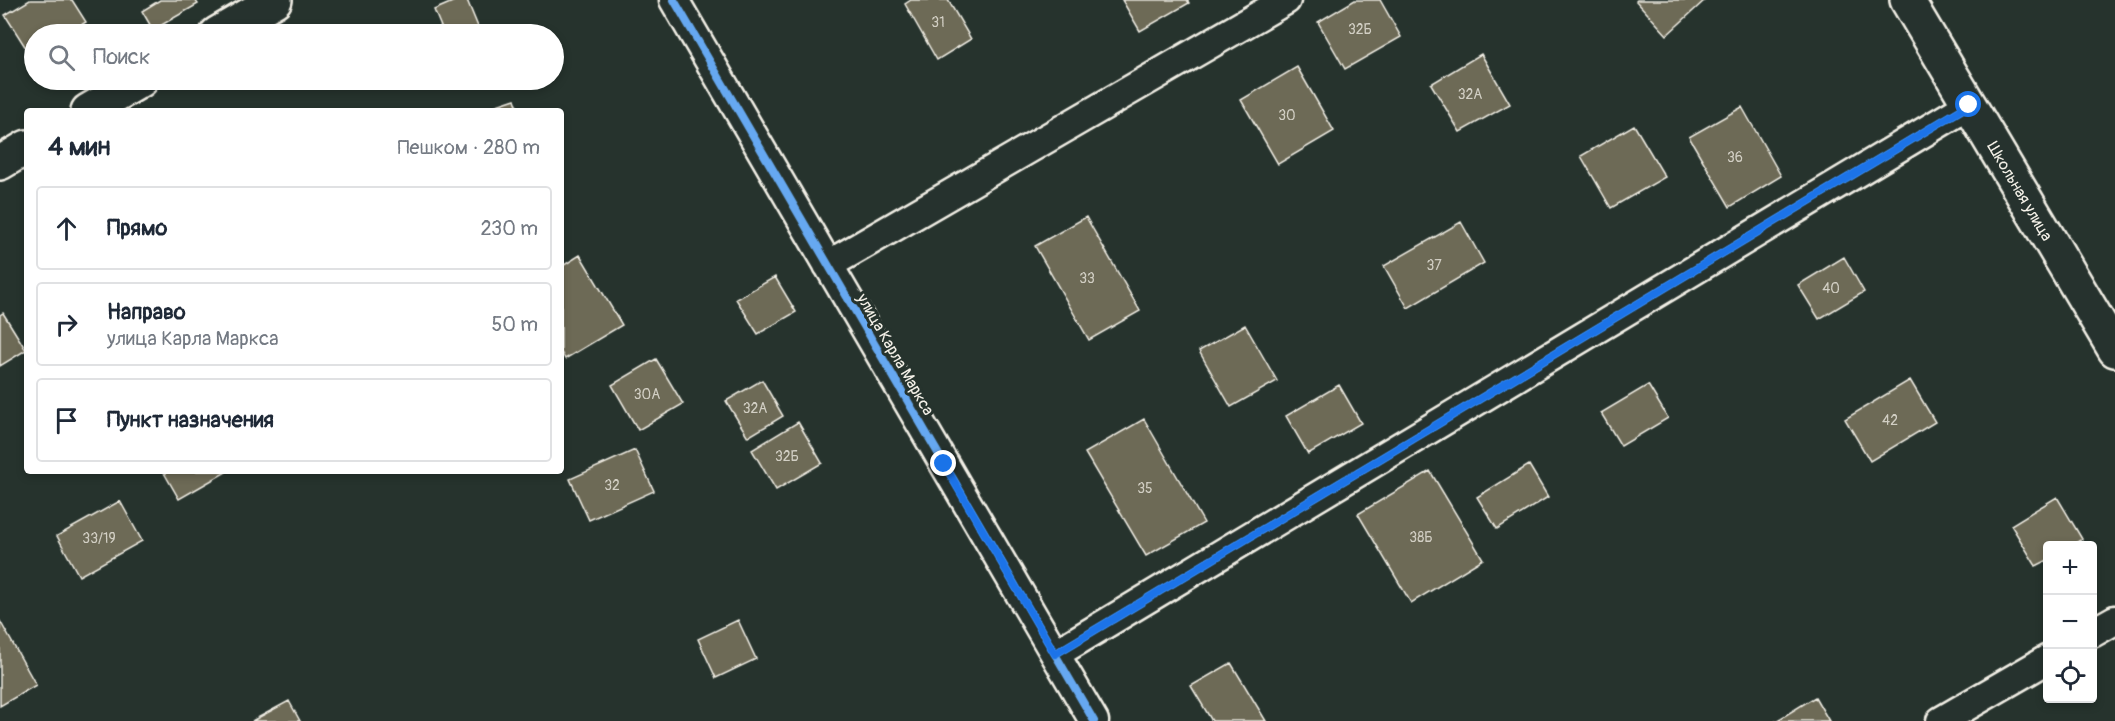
<!DOCTYPE html>
<html lang="ru">
<head>
<meta charset="utf-8">
<style>
	body { margin:0; font-family:Pangolin,sans-serif; background:#f2f2f3; color:#1f2937 }
	.controls { position:absolute; right:18px; bottom:18px; display:grid; overflow:hidden; border-radius:6px; box-shadow:0 3px 9px #0003 }
	.controls button { width:54px; height:54px; display:grid; place-items:center; padding:0; border:0; border-bottom:2px solid #e0e1e3; background:#fff; color:#1f2937; font:30px sans-serif }
	.stop { position:absolute; width:18px; height:18px; margin:-14px; border:4px solid #1a73e8; border-radius:50%; background:#fff }
	.stop.end { background:#1a73e8; border-color:#fff; box-shadow:0 2px 6px #0008 }
	.list { margin:0; padding:0; list-style:none }
	h2 { display:flex; justify-content:space-between; align-items:center; height:78px; margin:0; padding:0 24px; font-size:26px }
	h2 small { font-size:20px; font-weight:400; color:#747a83 }
	.list li { display:grid; grid-template-columns:39px 1fr auto; gap:18px; align-items:center; box-sizing:border-box; height:84px; margin:0 12px 12px; padding:0 12px; border:2px solid #e0e1e3; border-radius:6px }
	.list b { display:block; font-size:22px; white-space:nowrap }
	.list p { margin:0; font-size:20px; white-space:nowrap; color:#747a83 }
	.list em { font-size:20px; font-style:normal; color:#747a83 }
	.icon { flex:none; width:33px; height:33px; fill:none; stroke:currentColor; stroke-width:2; stroke-linecap:round; stroke-linejoin:round }
	.map { position:relative; flex:none; width:2115px; height:721px; overflow:hidden }
	.search { position:absolute; background:#fff; box-shadow:0 3px 9px #0003; left:24px; top:24px; width:540px; height:66px; display:flex; align-items:center; gap:15px; box-sizing:border-box; padding:0 21px; border-radius:33px; color:#747a83; font-size:22px }
	.panel { position:absolute; background:#fff; box-shadow:0 3px 9px #0003; left:24px; top:108px; width:540px; height:366px; border-radius:6px }
	.map>svg:first-child { display:block }
</style>
</head>
<body>
<div class="map">
<svg width="2115" height="721" viewBox="0 0 2115 721">
	<rect width="100%" height="100%" fill="#26332d"/>
	<filter id="ink" filterUnits="userSpaceOnUse"><feTurbulence type="fractalNoise" baseFrequency=".0167" numOctaves="2"/><feDisplacementMap in="SourceGraphic" scale="12" xChannelSelector="R" yChannelSelector="G"/><feConvolveMatrix kernelMatrix="1 2 1 2 8 2 1 2 1" color-interpolation-filters="sRGB"/></filter>
	<g filter="url(#ink)">
		<path fill="#6d6a56" stroke="#f4f1e8" stroke-width="1.5" d="M30,0h42l14,22 -20,12h-32v20l-3,2 -26,-41z
			M160,0h35l3,4 -45,26 -11,-19z
			M457,0h10l14,34h-37l-10,-24z
			M911,0h37l23,39 -34,21 -32,-56z
			M1122,0h65l2,3 -49,28z
			M1355,0h25l21,37 -56,32 -27,-47z
			M1637,0h68l-38,35 -31,-34z
			M1481,54l29,50 -50,28 -29,-48z
			M1297,67l37,64 -56,33 -37,-64z
			M515,99l4,12h-40z
			M1742,107l39,69 -51,31 -41,-70z
			M1634,125l31,52 -54,31 -30,-52z
			M1086,217l54,94 -51,29 -54,-94z
			M1461,222l23,41 -76,45 -24,-42z
			M580,255l42,70 -57,34 -4,-7v-85z
			M1844,257l20,35 -45,27 -21,-34z
			M775,277l21,35 -38,22 -22,-35z
			M3,313l23,37 -26,16v-51z
			M1245,325l32,56 -46,26 -32,-56z
			M656,359l27,45 -45,26 -26,-45z
			M762,380l21,36 -35,21 -22,-36z
			M1910,380l25,42 -65,39 -25,-42z
			M1339,385l22,38 -53,31 -22,-38z
			M1648,385l20,33 -47,28 -20,-33z
			M1144,419l60,104 -58,33 -61,-103z
			M798,422l24,41 -46,27 -24,-40z
			M635,450l19,41 -65,29 -19,-41z
			M1529,465l19,32 -51,32 -20,-32z
			M163,471h63v1l-47,27z
			M1430,471l53,88 -72,44 -53,-89z
			M2057,497l25,42 -11,7h-23v14l-12,6 -25,-41z
			M120,501l22,40 -63,35 -22,-40z
			M738,620l18,39 -40,19 -18,-39z
			M0,621l36,64 -36,21z
			M1231,663l35,58h-54l-21,-35z
			M1815,697l14,24h-53z
			M289,701l11,20h-48z"/>
		<g fill="none" stroke-linecap="round" stroke-linejoin="round">
			<g stroke="#f4f1e8" stroke-width="33">
				<path id="street" d="M674,0l420,721
					M828,265l458,-265
					M2092,633l23,-13
					M1055,654l914,-549
					M1941,721l107,-62"/>
			</g>
			<g stroke="#f4f1e8" stroke-width="38">
				<g id="secondary">
					<path id="s1" d="M1907,0l208,350"/>
					<path d="M217,34l58,-34"/>
					<path d="M88,111l53,-31"/>
					<path d="M0,163l27,-16"/>
				</g>
			</g>
			<use href="#street" stroke="#26332d" stroke-width="28"/>
			<use href="#secondary" stroke="#26332d" stroke-width="33"/>
			<g stroke="#26332d" stroke-width="11">
				<path id="cycleway" d="M674,0l420,721
					M1055,654l914,-549"/>
			</g>
			<use href="#cycleway" stroke="#66a8f1" stroke-width="8"/>
		</g>
	</g>
	<g fill="none" stroke-linecap="round" stroke-linejoin="round" filter="url(#ink)">
		<path stroke="#1a73e8" stroke-width="8" d="M944,464l111,190 914,-549"/>
	</g>
	<g text-anchor="middle" stroke-width="6" stroke-linejoin="round" paint-order="stroke">
		<g font-size="14" fill="#d2cfc4">
			<text x="938" y="27">31</text>
			<text x="1360" y="34">32Б</text>
			<text x="1470" y="99">32А</text>
			<text x="1287" y="120">30</text>
			<text x="1735" y="162">36</text>
			<text x="1434" y="270">37</text>
			<text x="1087" y="283">33</text>
			<text x="1831" y="293">40</text>
			<text x="647" y="399">30А</text>
			<text x="755" y="413">32А</text>
			<text x="1890" y="425">42</text>
			<text x="787" y="461">32Б</text>
			<text x="612" y="490">32</text>
			<text x="1145" y="493">35</text>
			<text x="1421" y="542">38Б</text>
			<text x="99" y="543">33/19</text>
		</g>
		<g font-size="16" fill="#f4f1e8" stroke="#26332d">
			<text dy="6" stroke="none"><textPath href="#s1" startOffset="222">Школьная улица</textPath></text>
			<text transform="translate(896 354) rotate(60)" y="6">улица Карла Маркса</text>
		</g>
	</g>
</svg>
<div class="controls">
<button>+</button>
<button>−</button>
<button><svg class="icon" aria-label="locate" viewBox="0 0 24 24"><circle cx="12" cy="12" r="6"/><path d="M12 2v4M12 18v4M2 12h4M18 12h4"/></svg></button>
</div>
<div class="stop" style="left:1969px;top:105px"></div>
<div class="stop end" style="left:944px;top:464px"></div>
<div class="search"><svg class="icon" aria-label="search" viewBox="0 0 24 24"><circle cx="10" cy="10" r="6"/><path d="M15 15l6 6"/></svg>Поиск</div>
<section class="panel">
<h2>4 мин<small>Пешком · 280 m</small></h2>
<ul class="list">
<li><svg class="icon" aria-label="ahead" viewBox="0 0 24 24"><path d="M12 20V5M6 11l6-6 6 6"/></svg><div><b>Прямо</b></div><em>230 m</em></li>
<li><svg class="icon" aria-label="right" viewBox="0 0 24 24"><path d="M7 20v-9h11M14 6l5 5-5 5"/></svg><div><b>Направо</b><p>улица Карла Маркса</p></div><em>50 m</em></li>
<li><svg class="icon" aria-label="arrive" viewBox="0 0 24 24"><path d="M6 21V4h12l-3 4 3 4H6"/></svg><div><b>Пункт назначения</b></div></li>
</ul>
</section>
</div>
</body>
</html>
